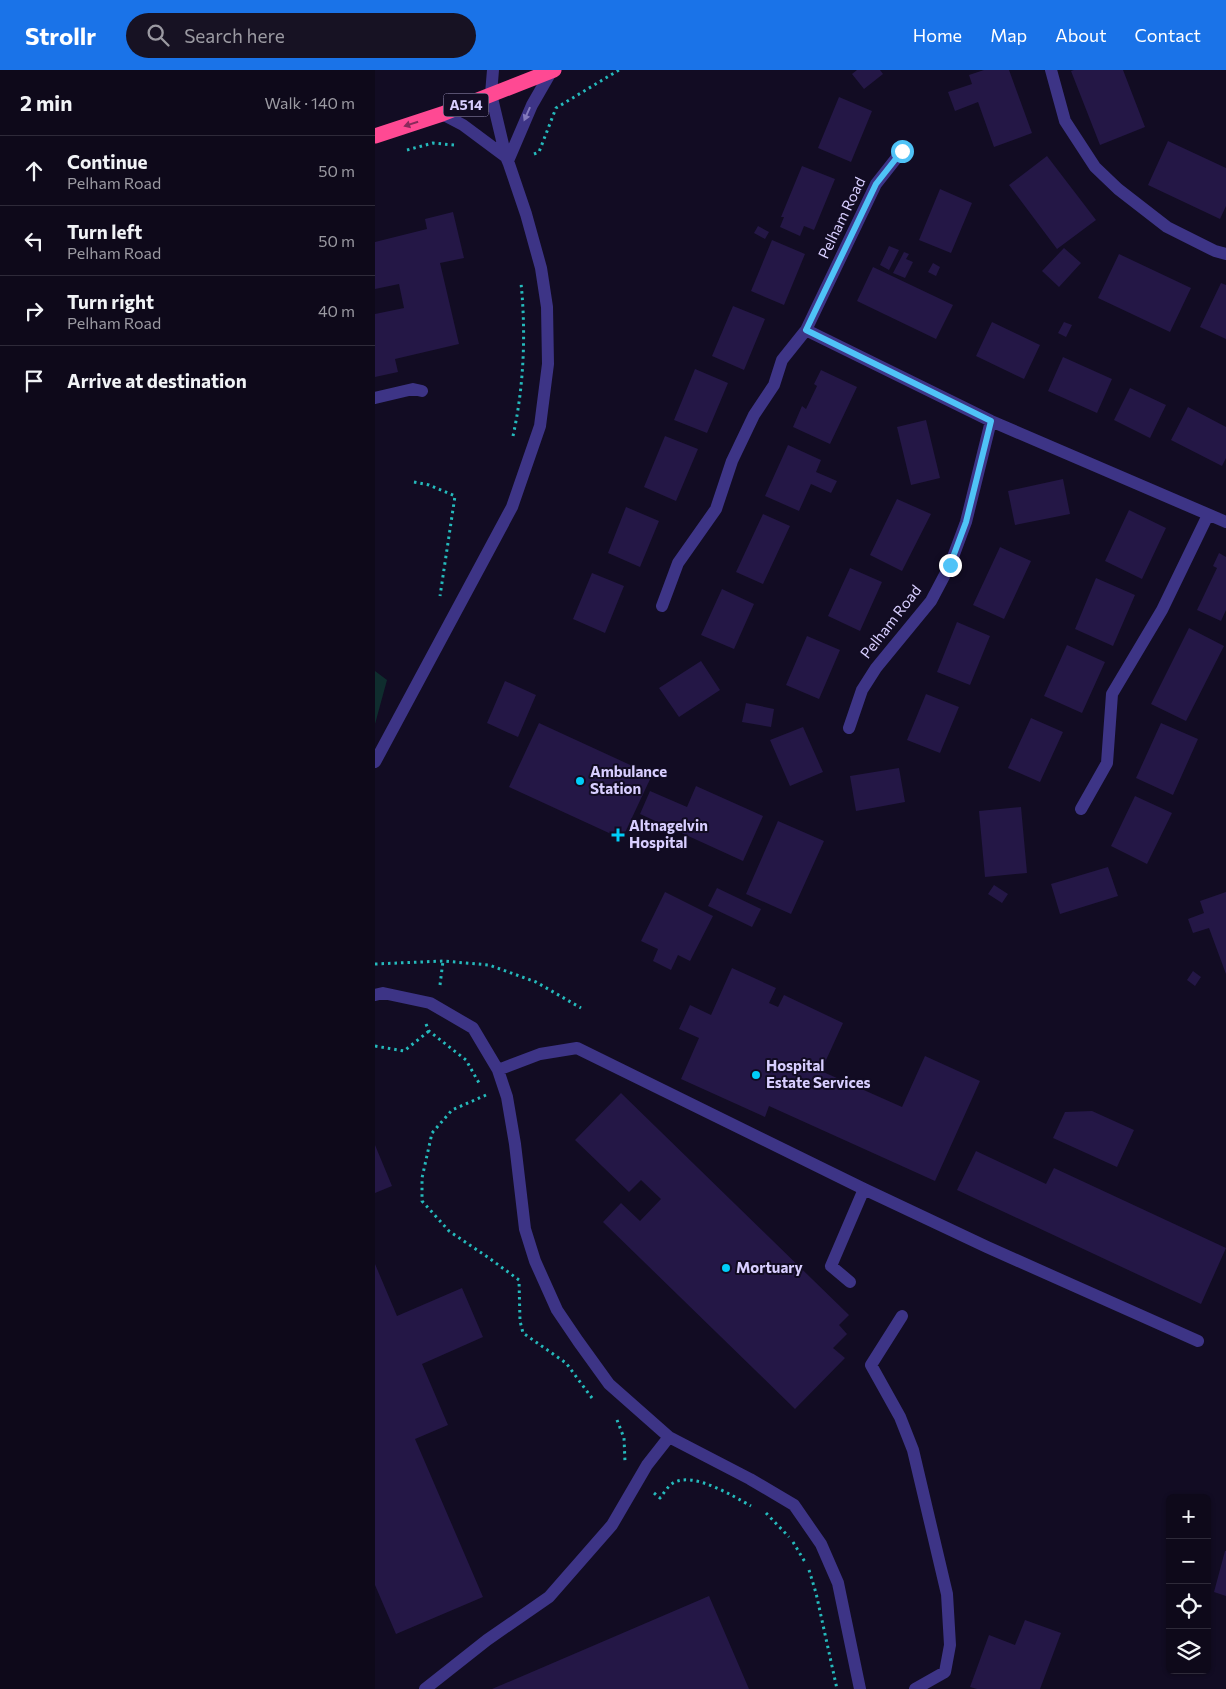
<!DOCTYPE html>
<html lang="en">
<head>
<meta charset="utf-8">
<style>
	body { margin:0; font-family:Commissioner,sans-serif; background:#171223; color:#f1f3f6 }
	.controls { position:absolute; right:15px; bottom:15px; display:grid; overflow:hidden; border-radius:8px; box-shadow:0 1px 4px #0004 }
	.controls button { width:45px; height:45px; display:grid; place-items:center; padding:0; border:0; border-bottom:1px solid #2e2a39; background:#0e091a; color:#f1f3f6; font:25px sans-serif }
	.stop { position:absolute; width:15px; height:15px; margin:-11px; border:4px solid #4fc3f7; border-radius:50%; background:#fff }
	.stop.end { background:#4fc3f7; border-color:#fff; box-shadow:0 1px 5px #0008 }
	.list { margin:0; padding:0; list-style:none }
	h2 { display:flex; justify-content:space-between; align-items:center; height:65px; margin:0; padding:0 20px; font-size:21px }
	h2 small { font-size:16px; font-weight:400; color:#9b9aa2 }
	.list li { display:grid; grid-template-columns:32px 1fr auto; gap:15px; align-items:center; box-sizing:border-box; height:70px; padding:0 20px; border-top:1px solid #2e2a39 }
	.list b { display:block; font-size:19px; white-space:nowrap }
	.list p { margin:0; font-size:16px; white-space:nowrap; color:#9b9aa2 }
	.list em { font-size:16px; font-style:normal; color:#9b9aa2 }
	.icon { flex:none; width:28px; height:28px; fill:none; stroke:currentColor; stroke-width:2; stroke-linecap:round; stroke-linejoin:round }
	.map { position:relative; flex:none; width:851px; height:1619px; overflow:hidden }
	header { display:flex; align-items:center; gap:30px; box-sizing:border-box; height:70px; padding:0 25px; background:#1a73e8; color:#fff }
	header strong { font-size:24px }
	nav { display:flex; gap:28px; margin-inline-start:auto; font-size:18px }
	.search { width:350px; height:45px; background:#171223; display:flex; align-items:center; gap:12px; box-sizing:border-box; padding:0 18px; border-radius:28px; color:#9b9aa2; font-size:19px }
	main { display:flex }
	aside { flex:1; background:#0e091a }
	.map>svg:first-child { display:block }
</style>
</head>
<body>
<header>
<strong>Strollr</strong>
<div class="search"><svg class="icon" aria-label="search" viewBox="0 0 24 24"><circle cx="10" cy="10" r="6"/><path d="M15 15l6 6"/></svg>Search here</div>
<nav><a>Home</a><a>Map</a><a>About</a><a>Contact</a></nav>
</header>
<main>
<aside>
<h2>2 min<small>Walk · 140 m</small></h2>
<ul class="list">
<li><svg class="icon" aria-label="ahead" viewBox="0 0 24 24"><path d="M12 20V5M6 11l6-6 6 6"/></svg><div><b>Continue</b><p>Pelham Road</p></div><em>50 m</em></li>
<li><svg class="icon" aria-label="left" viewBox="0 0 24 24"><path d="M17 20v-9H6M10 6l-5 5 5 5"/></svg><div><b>Turn left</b><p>Pelham Road</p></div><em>50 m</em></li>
<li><svg class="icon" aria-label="right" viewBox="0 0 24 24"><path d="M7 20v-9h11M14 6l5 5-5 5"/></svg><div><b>Turn right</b><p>Pelham Road</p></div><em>40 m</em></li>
<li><svg class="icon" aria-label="arrive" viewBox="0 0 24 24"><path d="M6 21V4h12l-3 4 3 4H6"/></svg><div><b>Arrive at destination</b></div></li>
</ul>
</aside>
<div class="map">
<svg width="851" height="1619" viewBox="0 0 851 1619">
	<rect width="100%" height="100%" fill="#120c23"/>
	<path fill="#0f2d2e" d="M0,601l12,9 -12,44z"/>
	<path fill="#241746" d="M482,0h23l3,4 -19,15 -12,-15z
		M609,0h25l23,63 -38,14 -16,-45 -23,9 -7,-19 24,-8 -3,-9z
		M699,0h49l22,57 -45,18 -29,-74z
		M464,27l33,14 -21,51 -33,-14z
		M793,71l58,27v38l-6,13 -72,-34z
		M672,86l49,64 -39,29 -48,-64z
		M427,96l33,13 -21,51 -10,-4 -4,10 -20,-9 4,-10h-3z
		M565,119l32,14 -21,50 -32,-13z
		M78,142l11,46 -24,5 19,81 -64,15 3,13 -23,5v-63l29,-6 -5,-24 -24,5v-47l52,-13 -2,-10z
		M383,156l11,6 -4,7 -11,-6z
		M397,170l33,14 -21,51 -33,-14z
		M514,176l10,4 -10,20 -9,-5z
		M689,178l17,15 -22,24 -17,-16z
		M529,182l5,2 -3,5 7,3 -8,16 -12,-5z
		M744,184l72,34 -21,44 -72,-34z
		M558,193l7,4 -4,9 -8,-4z
		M498,197l80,38 -17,34 -79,-38z
		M846,213l5,2v54l-26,-12z
		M358,236l32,13 -21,51 -32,-14z
		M617,252l48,23 -16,34 -48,-23z
		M689,252l8,3 -6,12 -8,-4z
		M688,287l49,22 -15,34 -49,-22z
		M320,299l33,14 -21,50 -33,-13z
		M446,300l36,17 -27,57 -37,-17 9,-21 4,3 11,-23 -3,-2z
		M755,318l36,17 -16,33 -36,-18z
		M813,337l38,20v31l-4,8 -51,-26z
		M551,350l14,58 -29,7 -14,-58z
		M290,366l33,13 -22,52 -32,-14z
		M413,375l33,15 -5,12 21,9 -6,12 -20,-9 -12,27 -34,-15z
		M688,409l7,35 -55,11 -7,-34z
		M522,429l34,15 -29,57 -32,-16z
		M251,437l33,14 -19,46 -32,-14z
		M754,440l37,18 -24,51 -37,-18z
		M388,444l27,12 -27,58 -27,-12z
		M625,477l31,14 -27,58 -31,-14z
		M844,483l7,4v53l-5,11 -24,-11 20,-42 -4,-2z
		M475,498l32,14 -22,49 -32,-15z
		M217,503l32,13 -19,47 -32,-14z
		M721,508l39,17 -22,51 -38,-17z
		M347,519l32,15 -20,45 -33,-14z
		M582,552l33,14 -20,49 -33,-13z
		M814,558l35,18 -38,75 -35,-17z
		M432,566l33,14 -21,49 -33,-14z
		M692,575l38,17 -23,51 -38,-17z
		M326,591l19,29 -41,27 -20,-29z
		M130,611l31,14 -18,42 -31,-14z
		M551,624l33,13 -19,46 -33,-13z
		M371,633l28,6 -3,18 -29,-5z
		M656,648l32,14 -23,50 -32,-14z
		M164,653l113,52 -30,64 -113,-52z
		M786,653l37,16 -25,56 -37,-17z
		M428,657l20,45 -33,14 -20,-46z
		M524,698l6,34 -49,9 -6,-35z
		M321,716l67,30 -20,45 -103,-47 10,-23 37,16z
		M760,726l37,17 -25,51 -36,-18z
		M646,737l6,66 -42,4 -6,-66z
		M403,751l46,20 -33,73 -45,-20z
		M733,797l10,29 -58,18 -9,-30z
		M619,815l14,9 -6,9 -14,-9z
		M342,818l44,21 -9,18 -44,-21z
		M290,822l48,24 -23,45 -12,-6 -7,15 -18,-9 5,-12 -17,-8z
		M851,822v82l-17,-46 -16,5 -5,-14 16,-6 -4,-12z
		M357,898l44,20 -7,15 9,4 6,-12 59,28 -22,48 81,36 23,-51 55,25 -45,100 -166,-75 -4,11 -84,-38 18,-41 -20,-9 11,-24 21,10z
		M818,901l8,6 -6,9 -8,-6z
		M246,1023l228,222 -10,10 8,9 -14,14 12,10 -50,51 -192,-187 18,-19 19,18 21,-22 -20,-19 -12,12 -54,-52z
		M717,1041l42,19 -17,37 -64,-29 12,-26z
		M0,1075l17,41 -17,7z
		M601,1081l70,33 8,-16 172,80 -25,56 -244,-114z
		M0,1194l22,52 65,-28 21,49 -61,27 26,61 -33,14 68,158 -87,37 -21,-49z
		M850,1481h1v45l-12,-4z
		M334,1526l40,93h-257z
		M650,1550l36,13 -21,56h-63l-7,-2 19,-52 26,10z"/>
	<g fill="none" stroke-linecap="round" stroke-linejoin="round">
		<path stroke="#25babc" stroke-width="3" stroke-dasharray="2.5 4" stroke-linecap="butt" d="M32,80l26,-7 21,2
			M159,84l5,-2 17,-44 63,-38
			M138,366c11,-50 13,-103 8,-153
			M39,412l15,3 26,11 -15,100
			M0,894l68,-3 46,4 47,17 45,26
			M65,915l3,-24
			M51,954l3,7 37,29 13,23
			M0,976l29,5 25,-20
			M111,1025l-34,15 -20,23 -10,45v23l27,30 40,27 30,22 1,41 3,12 43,30 26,35
			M242,1350l7,18 1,24
			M279,1423l6,5c4,-5 8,-12 13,-15 20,-12 60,13 78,23
			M391,1443l23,24
			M418,1472l12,20
			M434,1500l7,23 21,96"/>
		<path stroke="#3d3486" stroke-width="12" d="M118,0l-2,24 15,63
			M676,0l14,51 30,46 23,22 49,38 48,24 11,3
			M133,91l24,-56 19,-33
			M431,260l185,91 235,101
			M0,328l38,-9 9,2
			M287,536l16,-43 38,-54 16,-48 22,-46 20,-30 8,-25 24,-30 70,-146 26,-33
			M474,658l13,-38 14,-22 55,-67 19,-36 16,-43 25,-101
			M0,692l137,-255 28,-81 8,-62 -1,-57 -6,-39 -15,-54 -17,-50 -3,-7 -43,-32 -21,-11
			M706,739l26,-46 5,-69 50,-84 46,-95
			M0,925l8,-2 47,10 43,25 25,42 9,27 8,47 10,85 10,32 22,49 21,31 31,43 60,53 81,42 44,26 27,39 17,39 22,106
			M123,1000l42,-16 37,-6 287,141 123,58 211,94
			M475,1212l-19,-16 33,-77
			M527,1246l-31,49 29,52 13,33 34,144 3,51 -5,27 -30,17
			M50,1619l62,-49 62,-43 63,-72 35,-60 22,-28"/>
		<path stroke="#ff4993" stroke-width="15" d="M0,66l67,-22 112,-44"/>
	</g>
	<defs><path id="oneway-solid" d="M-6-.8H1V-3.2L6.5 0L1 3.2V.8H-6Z" transform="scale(1.25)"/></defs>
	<use fill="#8379bc" href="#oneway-solid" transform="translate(152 44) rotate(114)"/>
	<use fill="#882a5b" href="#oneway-solid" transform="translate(36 54) rotate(162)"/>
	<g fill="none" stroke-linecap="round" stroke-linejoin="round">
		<path stroke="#4fc3f7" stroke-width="6" d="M527,81l-26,33 -70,146 185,91 -25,101 -16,43"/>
	</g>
	<g fill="#00cef9" stroke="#120c23" stroke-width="2">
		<circle cx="205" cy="711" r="5"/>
		<path d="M240.5 757.5h5v5h5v5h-5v5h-5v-5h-5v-5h5z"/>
		<circle cx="381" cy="1005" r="5"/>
		<circle cx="351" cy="1198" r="5"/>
	</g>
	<g text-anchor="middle" stroke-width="4" stroke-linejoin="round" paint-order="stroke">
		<rect fill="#120c23" stroke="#9d94bd" stroke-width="1" x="68.5" y="23.5" width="45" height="23" rx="4"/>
		<g font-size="14" font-weight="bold" fill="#d8ceff">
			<text x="91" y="40">A514</text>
		</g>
		<g font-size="15" fill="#d8ceff" stroke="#120c23">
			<text transform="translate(467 148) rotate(-64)" y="5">Pelham Road</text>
			<text transform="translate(516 552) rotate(-52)" y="5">Pelham Road</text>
		</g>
		<g font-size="15" font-weight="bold" fill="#d8ceff" stroke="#120c23" text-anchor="start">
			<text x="215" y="707">Ambulance<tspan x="215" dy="17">Station</tspan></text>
			<text x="254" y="761">Altnagelvin<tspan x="254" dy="17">Hospital</tspan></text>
			<text x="391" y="1001">Hospital<tspan x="391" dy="17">Estate Services</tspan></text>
			<text x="361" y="1203">Mortuary</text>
		</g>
	</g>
</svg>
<div class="controls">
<button>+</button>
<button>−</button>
<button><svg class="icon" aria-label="locate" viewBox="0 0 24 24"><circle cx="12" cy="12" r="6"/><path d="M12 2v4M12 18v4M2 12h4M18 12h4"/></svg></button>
<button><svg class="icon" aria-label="layers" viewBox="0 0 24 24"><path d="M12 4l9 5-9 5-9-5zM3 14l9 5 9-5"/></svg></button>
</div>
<div class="stop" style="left:527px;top:81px"></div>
<div class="stop end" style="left:575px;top:495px"></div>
</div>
</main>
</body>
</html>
